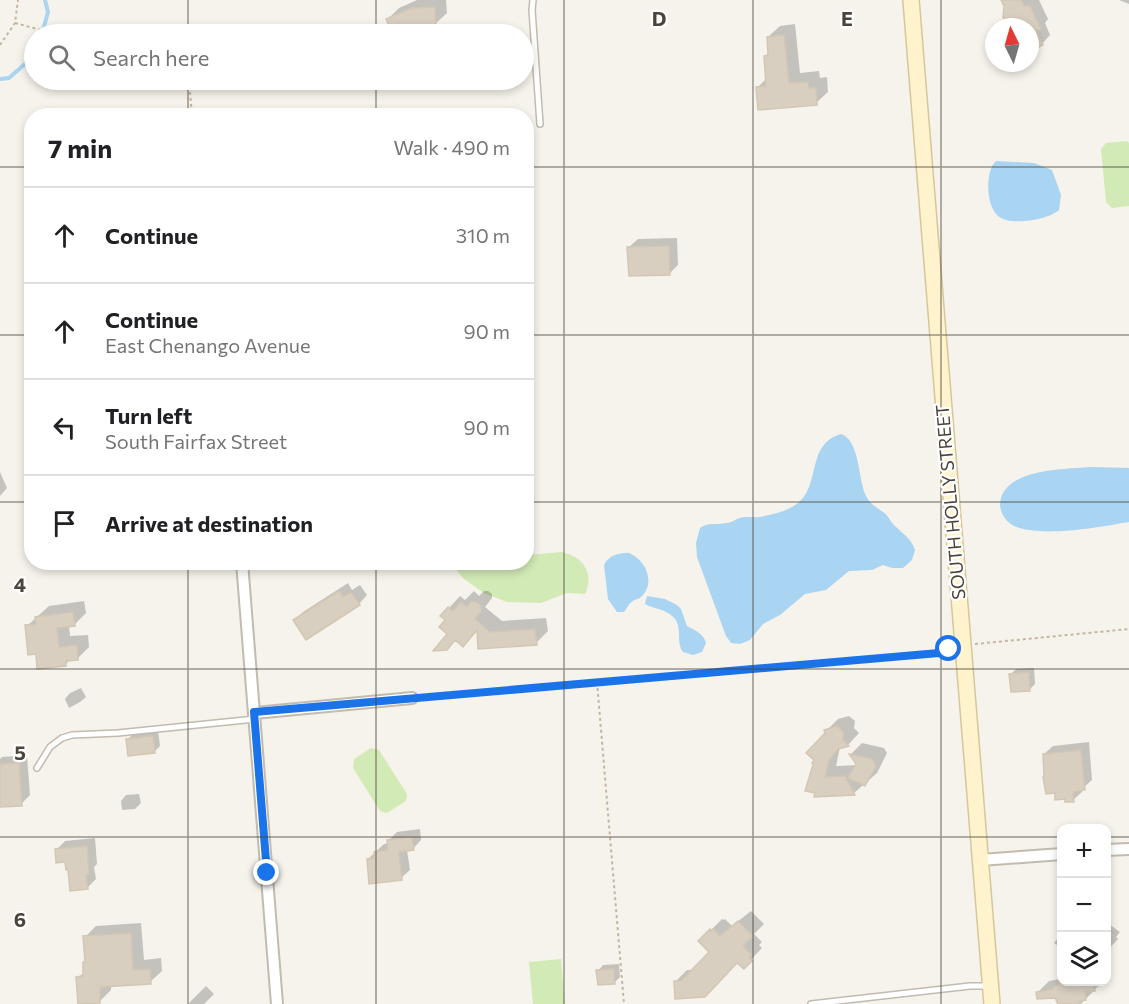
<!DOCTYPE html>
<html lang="en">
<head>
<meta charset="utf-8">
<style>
	body { margin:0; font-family:Commissioner,sans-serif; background:#f2f2f2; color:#202124 }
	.controls { position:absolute; right:18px; bottom:18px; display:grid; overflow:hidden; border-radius:12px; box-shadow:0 3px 9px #0003 }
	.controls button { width:54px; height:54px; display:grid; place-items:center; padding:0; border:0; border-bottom:2px solid #e0e0e0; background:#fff; color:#202124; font:30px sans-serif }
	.compass { position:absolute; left:985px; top:18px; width:54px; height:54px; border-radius:50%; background:#fff; box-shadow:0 3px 9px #0003; rotate:355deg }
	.stop { position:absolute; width:18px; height:18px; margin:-14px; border:4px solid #1a73e8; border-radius:50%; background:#fff }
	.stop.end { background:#1a73e8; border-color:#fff; box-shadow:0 2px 6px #0008 }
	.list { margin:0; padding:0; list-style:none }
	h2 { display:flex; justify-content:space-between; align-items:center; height:78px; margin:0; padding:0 24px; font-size:26px }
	h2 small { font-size:20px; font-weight:400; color:#757577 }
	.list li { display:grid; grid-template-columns:39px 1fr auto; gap:18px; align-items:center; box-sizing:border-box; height:96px; padding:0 24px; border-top:2px solid #e0e0e0 }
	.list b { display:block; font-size:22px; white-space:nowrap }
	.list p { margin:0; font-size:20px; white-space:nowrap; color:#757577 }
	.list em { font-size:20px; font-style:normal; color:#757577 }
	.icon { flex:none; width:33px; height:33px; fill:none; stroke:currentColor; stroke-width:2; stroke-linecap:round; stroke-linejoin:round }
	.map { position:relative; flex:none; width:1129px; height:1004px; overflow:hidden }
	.search { position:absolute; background:#fff; box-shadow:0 3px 9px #0003; left:24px; top:24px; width:510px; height:66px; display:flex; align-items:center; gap:15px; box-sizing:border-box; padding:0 21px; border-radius:33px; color:#757577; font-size:22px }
	.panel { position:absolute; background:#fff; box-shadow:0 3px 9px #0003; left:24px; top:108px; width:510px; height:462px; border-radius:24px }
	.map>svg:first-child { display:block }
</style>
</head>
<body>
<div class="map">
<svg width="1129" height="1004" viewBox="0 0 1129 1004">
	<rect width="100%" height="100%" fill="#f6f3ec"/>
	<path fill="#d2eab5" d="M1127,141l2,2v63l-17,2 -6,-6 -5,-53 5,-6z
		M562,552c21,5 33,21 23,42l-18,-1 -26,10 -34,-1 -23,-9 -20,-14 -14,-16 76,-1 1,-7z
		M371,748l8,2 28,44 -1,7 -19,12 -7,-2 -27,-43 1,-9z
		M561,959l4,45h-32l-4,-42z"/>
	<path fill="#a9d4f2" d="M996,161l38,2 18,7 9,25 -2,15c-11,10 -51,17 -62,5 -11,-11 -12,-44 -1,-54z
		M841,434c19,6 17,46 25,62 4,8 10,11 17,16 5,3 7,9 12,14 8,8 16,12 20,24l-3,10 -9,8h-11l-9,-3 -11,5 -23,1 -23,19 -21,4 -25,21 -17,9 -13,16 -10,4 -9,-1 -5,-7 -29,-79 -1,-14 4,-15c7,-6 18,-3 27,-5 5,0 8,-4 13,-5 6,-2 13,0 19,-1 13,-2 29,-6 39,-14 23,-18 8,-59 43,-69z
		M1092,467l37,1v54c-30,5 -87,16 -115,4 -8,-4 -14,-13 -14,-22 2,-36 67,-35 92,-37z
		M629,553c16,6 27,29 13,43 -4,4 -4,2 -9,5 -4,2 -6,7 -9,11h-7l-9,-13 -4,-34c5,-10 14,-12 25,-12z
		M647,596l18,3 12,6 4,4 6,17c9,5 16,7 19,17l-4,9 -9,3 -10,-3c-8,-11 1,-27 -11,-36 -7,-7 -18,-7 -27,-12z"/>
	<path fill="#0003" d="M417,0h29l1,13 -13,12 5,9h-48l-1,-8 -2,-7 11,-11z
		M1007,0h32l9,19 -3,4 5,12 -8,9h-12v-17h-15z
		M1119,0h10v4z
		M795,24l5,49 19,-2 1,7 7,-1 1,15 -12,11 -58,-16 9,-9 -1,-22 4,-4 -2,-15 12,-11z
		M415,80h11l-10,3z
		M434,80h32l-2,2 -28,2z
		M677,238l1,27 -9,9 -40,-27 9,-8z
		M0,472l7,16 -7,8z
		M348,583l4,7 8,-5 7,10 -8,9 -64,17 8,-9z
		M474,591l5,5 5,-5h4l4,3v4l-7,9 17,14 44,-3 2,13 -12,12 -56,5 -2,-20 -29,6v-26l11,-12 5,4z
		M84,601l2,12 -12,12h-5l1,11 18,-1 1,12 -12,12h-6l-6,6 -28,-12 -10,-27 22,-20z
		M1034,668l1,16 -5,5 -19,-15 5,-5z
		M81,688l5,9 -6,5 -11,6 -4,-9 5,-6z
		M849,716l6,5 -1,7 5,5 -11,12 -8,2 -4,19 23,-1 -8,-11 11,-11 22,5 3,5 -10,20 -23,20 -38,2 10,-64 12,-12z
		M158,731l2,15 -6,6 -26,-13 5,-5z
		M1089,742l3,38 -10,9v3l-9,8 -29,-46 9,-8z
		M27,755l3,40 -9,9 -21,1v-46l2,-2z
		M139,794l2,9 -6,6 -13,1 -1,-9 5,-6z
		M420,829l1,11 -8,9 -6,1 3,20 -9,8 -33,-19 16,-15 5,-1v-3l8,-8z
		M95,838l2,26 -3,3 2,12 -9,9 -31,-38 9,-9z
		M751,911l13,13 -10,10 8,8 -3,3 3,3 -18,19 -6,-6 -21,22 -42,-1 12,-12h7l17,-18 -11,-11 22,-22 2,1 1,-1 7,7z
		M1106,922l14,10 -4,5 2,2 -12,13z
		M141,923l3,37 17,-2 1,13 -12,11 -39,3v5l-11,11 -22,-23 7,-7 -1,-9 2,-2 -1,-23 11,-11z
		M1061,934h1v14l-8,-5z
		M1062,961v21h40l-21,22h-11l-14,-8 -18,-4 11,-11 11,-2 -2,-14z
		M619,964l1,13 -6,6 -16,-12 5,-6z
		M206,986l8,8 -10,10h-16z"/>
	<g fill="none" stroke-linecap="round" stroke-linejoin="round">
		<path stroke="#a9d4f2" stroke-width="4" d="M42,34l6,-22 -3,-12
			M0,79l9,-1 25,-22"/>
	</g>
	<path fill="#d8cfc1" stroke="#d3c7b4" stroke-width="1.5" d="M1001,0h20l3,6h6l11,23 -5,2 7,14 -10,5 -3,-7v-16h-16l-2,-3h-6l-3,-7 1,-11z
		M435,7l1,19 -21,8h-26v-8l-3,-7 26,-11z
		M784,35l5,48 19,-1 1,6h7l1,17 -59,5 -2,-23 10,-1 -2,-30 4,-1 -1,-18z
		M669,246l1,29 -41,1 -2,-29z
		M339,591l4,6 8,-5 9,13 -54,35 -13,-20z
		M461,602l6,5 4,-5h5l5,4v5l-6,8 15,13 45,-3 2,16 -59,4 -1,-19 -14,17 -8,-7 -8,10 -14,1 14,-17 -8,-7 6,-7 -5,-4 8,-9 5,4z
		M73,612l2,14 -18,2 2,19 18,-2 1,15 -12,1v5l-29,3 -1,-15 -8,1 -3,-30 11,-1 -1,-7z
		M1029,672l1,19 -19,1 -2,-18z
		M837,726l7,7 -1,7 6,6 -11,3 -9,11 -4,17 20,-1 10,19 -41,2 1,-4 -10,-2 8,-26 -1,-2 2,-3 -8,-7 19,-20 -1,-3z
		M153,736l2,17 -27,3 -2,-17z
		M1081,750l4,40 -12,2 1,10h-9v-3l-10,1v-7l-9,1 -3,-17h1l-1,-23z
		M849,754l23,5 4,7 -11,20 -17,-8 8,-14z
		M19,763l3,43 -22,1v-43z
		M412,837l2,13 -15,2 3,28 -33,4 -2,-25 8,-1 -1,-6 14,-2 -1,-10z
		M87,846l2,28 -3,1 2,14 -18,2 -2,-21h-2l-1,-8 -9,1 -1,-14z
		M738,921l15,15 -10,10 9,9 -3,2 3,4 -8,8 -7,-6 -32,34 -30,2 -1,-18h7l28,-29 -11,-11 12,-12 1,2 2,-2 7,7z
		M131,933l2,37 17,-1 1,15 -51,3v16l-22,1 -2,-27 7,-1v-14h2l-2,-26z
		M614,969l1,15 -17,1 -2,-15z
		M1059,981h34l2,10 -10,1 1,8 -7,1 1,3h-22l-3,-6 -18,1 -1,-7 18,-3v-3l5,-1z"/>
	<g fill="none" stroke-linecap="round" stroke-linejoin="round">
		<g stroke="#c2bbae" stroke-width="8">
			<path id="lane" d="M533,0l-1,10 8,114
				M37,768l13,-21 12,-9 10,-3 46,-2 137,-14
				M811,1004l159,-18h19"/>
		</g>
		<g stroke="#c2bbae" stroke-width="14">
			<path id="street" d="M242,562l35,442
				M254,713l158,-15
				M1106,850l23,-1
				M980,860l82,-6"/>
		</g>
		<g stroke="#d6c79b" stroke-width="18">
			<path id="secondary" d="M911,0l81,1004"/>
		</g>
		<path stroke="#c4b79f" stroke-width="2" stroke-dasharray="3 3" stroke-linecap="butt" d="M15,23l37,10 132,-8 1,9
			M0,45l15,-22 3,-23
			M189,80l3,36
			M975,644l154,-15
			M597,682l27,322
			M424,697l515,-44 10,-4"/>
		<use href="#lane" stroke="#fff" stroke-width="5"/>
		<use href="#street" stroke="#fff" stroke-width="10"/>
		<use href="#secondary" stroke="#fff3cd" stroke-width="15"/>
	</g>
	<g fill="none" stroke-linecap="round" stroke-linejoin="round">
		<path stroke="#1a73e8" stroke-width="8" d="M267,873l-13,-161 685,-59 10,-4"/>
	</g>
	<path fill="none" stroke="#4b4439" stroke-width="1.5" stroke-opacity="0.55" d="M188,0v34M376,0v34M564,0v1004M753,0v1004M941,0v1004M188,80v36M376,80v36M0,167h32M526,167h603M0,335h32M526,335h603M0,502h32M526,502h603M188,562v442M376,562v442M0,669h1129M0,837h1062M1106,837h23"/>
	<g text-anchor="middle" stroke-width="4.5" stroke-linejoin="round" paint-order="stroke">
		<g font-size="18" fill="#4b4439" stroke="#fff">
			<text transform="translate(951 502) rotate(-95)" y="6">SOUTH HOLLY STREET</text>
		</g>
	</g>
	<g font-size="20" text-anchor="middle" font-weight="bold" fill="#4b4439" stroke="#fff" stroke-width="4.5" stroke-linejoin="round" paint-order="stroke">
		<text x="659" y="26">D</text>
		<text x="847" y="26">E</text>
		<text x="20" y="592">4</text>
		<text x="20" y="760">5</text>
		<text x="20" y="927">6</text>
	</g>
</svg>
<div class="controls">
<button>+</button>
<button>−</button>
<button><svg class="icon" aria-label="layers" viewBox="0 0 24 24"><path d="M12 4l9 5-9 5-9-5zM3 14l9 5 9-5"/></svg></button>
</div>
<svg class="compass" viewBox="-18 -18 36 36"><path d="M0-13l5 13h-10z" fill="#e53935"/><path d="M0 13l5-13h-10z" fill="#757577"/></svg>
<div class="stop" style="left:949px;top:649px"></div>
<div class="stop end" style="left:267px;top:873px"></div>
<div class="search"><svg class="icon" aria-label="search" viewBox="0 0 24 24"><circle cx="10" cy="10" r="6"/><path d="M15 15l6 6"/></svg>Search here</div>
<section class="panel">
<h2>7 min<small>Walk · 490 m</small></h2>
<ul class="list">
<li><svg class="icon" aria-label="ahead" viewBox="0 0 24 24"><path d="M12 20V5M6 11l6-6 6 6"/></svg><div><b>Continue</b></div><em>310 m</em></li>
<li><svg class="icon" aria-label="ahead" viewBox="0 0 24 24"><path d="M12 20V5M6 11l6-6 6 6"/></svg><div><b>Continue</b><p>East Chenango Avenue</p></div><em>90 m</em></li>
<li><svg class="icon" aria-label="left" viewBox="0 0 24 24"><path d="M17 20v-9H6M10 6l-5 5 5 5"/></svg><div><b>Turn left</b><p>South Fairfax Street</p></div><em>90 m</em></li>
<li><svg class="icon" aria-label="arrive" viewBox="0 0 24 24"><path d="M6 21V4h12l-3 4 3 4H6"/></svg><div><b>Arrive at destination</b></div></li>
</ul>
</section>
</div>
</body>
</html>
